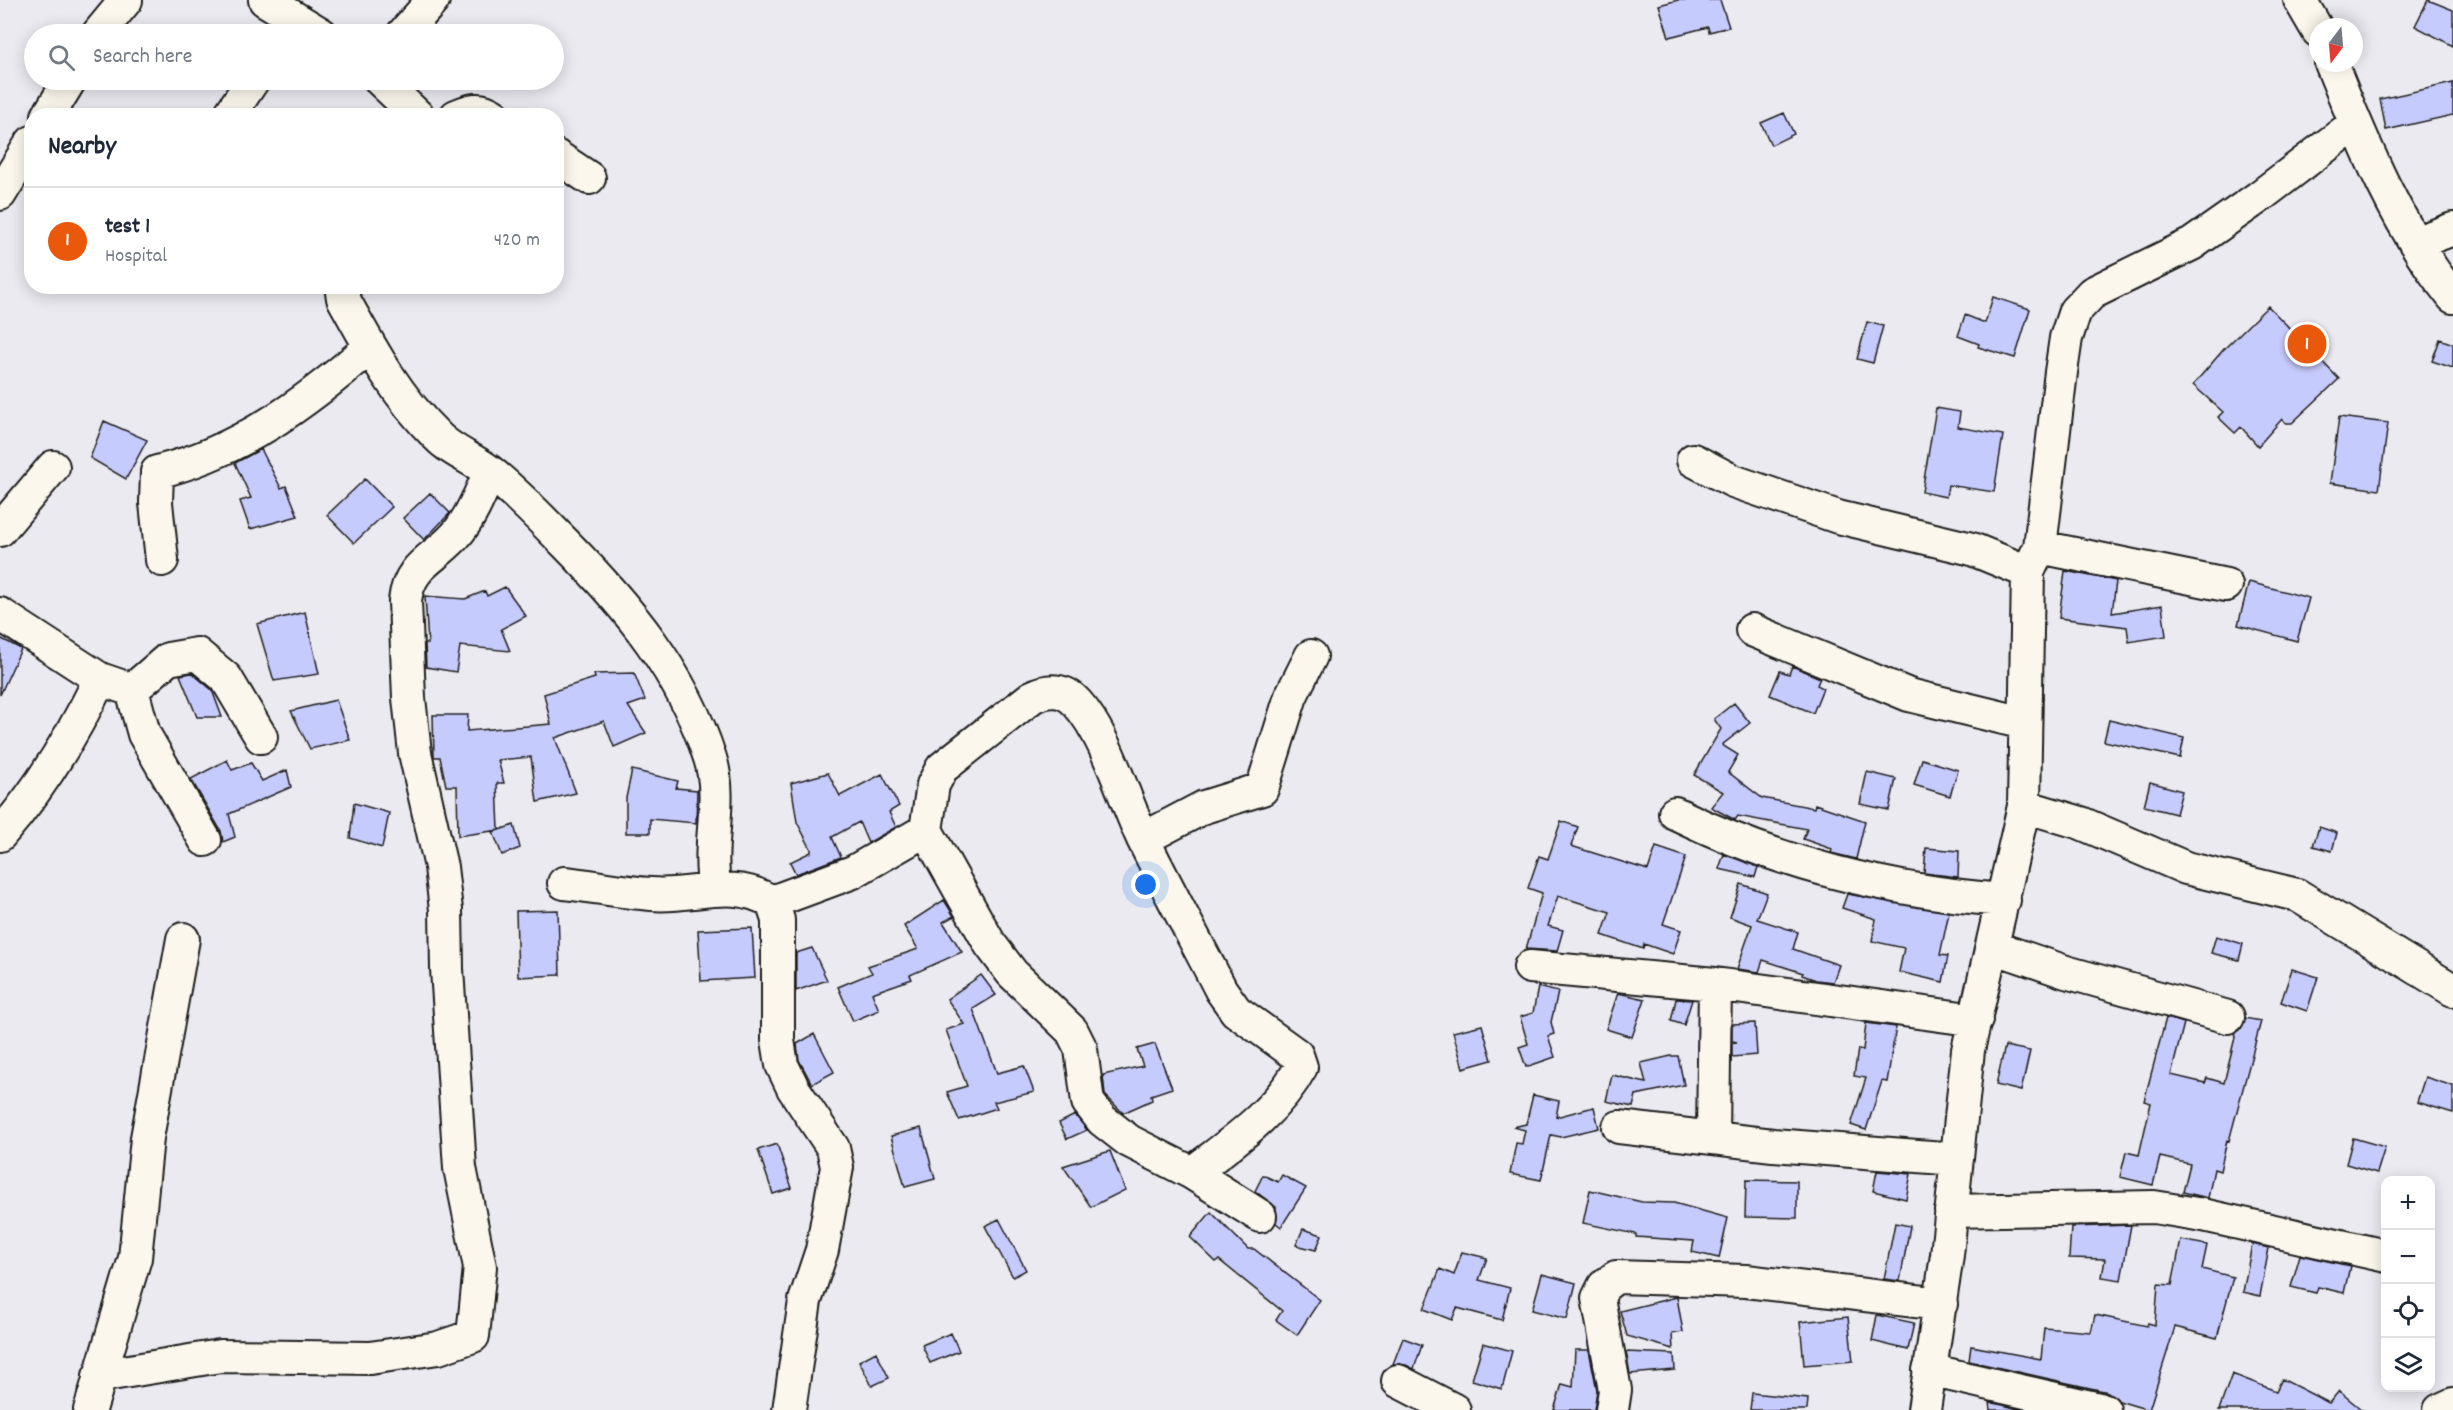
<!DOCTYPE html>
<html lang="en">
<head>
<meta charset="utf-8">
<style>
	body { margin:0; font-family:Dekko,sans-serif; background:#f2f2f3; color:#1f2937 }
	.controls { position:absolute; right:18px; bottom:18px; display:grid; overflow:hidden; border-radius:12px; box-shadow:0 3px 15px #0003 }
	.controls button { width:54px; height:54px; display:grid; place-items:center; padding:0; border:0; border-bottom:2px solid #e0e1e3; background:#fff; color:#1f2937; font:30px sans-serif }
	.compass { position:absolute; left:2309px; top:18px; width:54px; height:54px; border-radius:50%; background:#fff; box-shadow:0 3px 15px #0003; rotate:196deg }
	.you { position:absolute; left:1146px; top:885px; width:21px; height:21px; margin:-15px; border:4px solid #fff; border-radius:50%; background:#1a73e8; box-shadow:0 0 0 9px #1a73e833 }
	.badge { display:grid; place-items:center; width:39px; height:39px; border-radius:50%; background:#ea580c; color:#fff; font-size:20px; font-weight:700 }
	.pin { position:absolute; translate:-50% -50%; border:3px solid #fff; box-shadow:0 2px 6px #0006 }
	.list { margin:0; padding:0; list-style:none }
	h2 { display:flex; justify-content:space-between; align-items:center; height:78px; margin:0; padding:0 24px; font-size:26px }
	h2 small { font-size:20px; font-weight:400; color:#747a83 }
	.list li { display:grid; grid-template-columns:39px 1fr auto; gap:18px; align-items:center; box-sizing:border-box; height:108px; padding:0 24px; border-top:2px solid #e0e1e3 }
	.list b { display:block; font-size:22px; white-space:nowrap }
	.list p { margin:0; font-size:20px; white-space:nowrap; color:#747a83 }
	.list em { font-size:20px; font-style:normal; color:#747a83 }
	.icon { flex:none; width:33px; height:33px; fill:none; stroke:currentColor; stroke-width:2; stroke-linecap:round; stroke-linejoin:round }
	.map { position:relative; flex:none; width:2453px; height:1410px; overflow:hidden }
	.search { position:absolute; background:#fff; box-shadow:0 3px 15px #0003; left:24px; top:24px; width:540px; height:66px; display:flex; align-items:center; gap:15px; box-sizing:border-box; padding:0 21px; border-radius:33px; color:#747a83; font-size:22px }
	.panel { position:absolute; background:#fff; box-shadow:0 3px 15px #0003; left:24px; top:108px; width:540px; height:186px; border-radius:24px }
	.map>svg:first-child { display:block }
</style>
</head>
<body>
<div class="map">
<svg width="2453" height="1410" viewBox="0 0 2453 1410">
	<rect width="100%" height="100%" fill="#ebeaf1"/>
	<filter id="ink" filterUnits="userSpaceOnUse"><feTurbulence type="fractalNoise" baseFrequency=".0167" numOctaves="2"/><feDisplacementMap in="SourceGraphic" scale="12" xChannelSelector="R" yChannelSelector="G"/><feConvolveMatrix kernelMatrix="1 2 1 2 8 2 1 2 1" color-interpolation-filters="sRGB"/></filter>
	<g filter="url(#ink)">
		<path fill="#c6cbfd" stroke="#1c1c1c" stroke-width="1.5" d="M1678,0h42l9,27 -20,5 -1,-5 -39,10 -10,-32z
			M2428,0l25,10v36l-38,-20z
			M2453,83v32l-67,15 -6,-31z
			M1784,113l10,21 -23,11 -10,-22z
			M1993,297l37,12 -15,49 -37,-11 1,-3 -21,-8 7,-21 20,8z
			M2268,306l71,73 -47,44h-6l-4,-4 -24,27 -17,-19 -6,6 -17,-16 5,-5 -30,-27 31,-36z
			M1867,322l16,4 -10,37 -16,-4z
			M2440,339l13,5v24l-21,-7z
			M1936,408l24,4 -2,15 45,8 -9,57 -46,-7 -2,12 -24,-5z
			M2339,417l49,6 -9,67 -49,-7z
			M104,421l43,19 -21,39 -36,-21z
			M261,449l20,39 5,-2 12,30 -48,13 -10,-28 11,-3 -16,-35z
			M365,479l27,28 -38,36 -27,-28z
			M430,493l20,20 -26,27 -21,-22z
			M2065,571l51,10 -4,32 50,-8 4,31 -37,6 -2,-15 -68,-9z
			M2249,582l60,16 -12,43 -59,-16z
			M505,587l21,29 -25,13 9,22 -50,-5 -4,26 -30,-5 -1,-23h3l-3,-48 40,3 20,-8 2,5z
			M305,612l14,62 -45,7 -17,-57z
			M0,638l21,11 -21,46z
			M1792,666l28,12 -3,7 6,3 -10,25 -43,-18 10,-24 9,3z
			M192,673l20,17 10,27h-25l-17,-42z
			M634,673l11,27 -17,6 18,27 -32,14 -10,-26 -49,17 21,55 -39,9 -6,-45 -33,3 6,23h-7l2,47 -41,6 -1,-50h-11l-6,-29h-6l-1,-42h35l-1,16 84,-7 -7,-30 51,-16 -1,-4z
			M336,700l14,40 -40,9 -19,-38z
			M1734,703l16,20 -28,22 16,10 -10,17 34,26 52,10 1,-4 50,17 -9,38 -25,-6 1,-4 -29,-10 4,-10 -69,-13 -3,4 -24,-13 12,-15 -29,-17 27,-46 -7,-10z
			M2109,720l75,18 -4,20 -76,-17z
			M1922,759l36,11 -8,26 -36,-11z
			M227,760l5,10 19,-7 11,18 25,-11 4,17 -62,27 6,23 -12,5 -2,-11 -30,-52z
			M632,770l46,11 -2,7 21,2 -1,33 -46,-4v14h-24v-35z
			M1867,772l29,7 -7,31 -29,-6z
			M828,773l12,23 42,-22 17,32 -10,6 7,15 -28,16 -9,-21 -27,15 9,20 -45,17 -6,-12 21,-10v-3l-14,-27 -6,-39z
			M2150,782l32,9 -6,23 -32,-8z
			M354,803l35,10 -7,35 -32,-10z
			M1561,821l17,6 -7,19 77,24 8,-23 30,10 -23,67 18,6 -8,24 -29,-10 -1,5 -41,-14 8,-23 -52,-16 -10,30 15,4 -6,21 -31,-2 16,-56 -14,-5 11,-32 9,3z
			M514,825l6,23 -18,7 -9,-23z
			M2319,827l18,6 -5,18 -19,-5z
			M1926,848l33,3 -1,26 -34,-4z
			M1724,854l34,13 -3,10 -36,-8z
			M1741,884l26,9 -10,26 41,13 -5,17 46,16 -6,17 -17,-2 -14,-5 1,-2 -40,-13 -4,12 -22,-3 15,-44 -22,-8z
			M1847,894l102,18 -9,43 8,1 -5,26 -44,-10 5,-24 -32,-7 4,-22 -34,-11z
			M944,900l10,16 -11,6 19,30 -52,23 2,4 -40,14 7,17 -26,11 -15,-34 34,-14 -4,-7 50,-17 -14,-23z
			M558,910l2,65 -42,2 -2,-66z
			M752,928l3,50 -54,3 -3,-51z
			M2216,936l27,8 -4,16 -28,-7z
			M812,948l15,32 -31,11v-38z
			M2292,969l26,8 -11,34 -26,-9z
			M981,975l15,20 -23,14 24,64 27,-7 10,26 -40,10 3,6 -38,12 -12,-28 20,-6 -21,-56 18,-6 -17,-25z
			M1538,987l20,5 -7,30 3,12 -6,2 7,21 -29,10 -7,-20 9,-3 -8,-27 13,-4z
			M1618,993l27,6 -13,38 -26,-8z
			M1676,999l16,1 -8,25 -13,-4z
			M2166,1018l18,5 -13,52 34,8 2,-5 17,5 12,-50 5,-4 4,-11 16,3 -32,120 -2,-1 -7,31 -6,-2 -6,29 -25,-6 7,-28 -30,-7 -7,28 -33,-8 6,-25 13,3 12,-52 -7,-2z
			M1755,1023l2,32 -25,2v-14l5,-1 -5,-1v-17z
			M1866,1023l30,4 -9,55 -5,-1 -16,49 -15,-5 15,-47 -12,-2 4,-27 5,1z
			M1482,1025l10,35 -29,8 -10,-36z
			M814,1034l20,38 -22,12 -13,-24 -2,-16z
			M1155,1044l17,44 -21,7 1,5 -29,13 -18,-18 -2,-20 40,-9 -6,-17z
			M2005,1046l25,5 -9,40 -25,-6z
			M1671,1056h7l6,29 -48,10 -3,12 -27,-6 6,-26 34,8 -5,-20z
			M2425,1077l28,9v27l-36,-11z
			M1533,1095l26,6 -3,16 38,-10 5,21 -38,9 -10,-2 -10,45 -31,-6 6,-31 6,1 3,-14 -12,-3 13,-3z
			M1075,1115l12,15 -20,9 -8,-16z
			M921,1128l14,51 -30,8 -14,-51z
			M2353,1138l32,9 -8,26 -31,-9z
			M777,1144l15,44 -19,6 -15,-44z
			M1110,1151l15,39 -34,17 -28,-41z
			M1877,1171l34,3 -5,25 -33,-8z
			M1263,1175l15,7 4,-7 24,13 -25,39 -5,-4v-16l-21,-16z
			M1746,1180l51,1v37l-52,-1z
			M1590,1190l52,12 32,1 54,15 -9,40 -27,-6 2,-11 -58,-4v-3l-53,-11z
			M1211,1212l37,37h6l66,51 -23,35 -21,-15 6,-9 -63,-51 -3,2 -26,-25z
			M999,1219l27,51 -13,7 -28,-51z
			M1895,1223l15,3 -10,55 -16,-2z
			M2131,1225l-10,55 -19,-3 3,-18 -36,-1 2,-31z
			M1303,1229l19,6 -6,15 -20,-5z
			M2181,1240l26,5 -5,24 31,8 -16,61 -42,-11 -26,83 -30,-9 -11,-9 -139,-31 2,-15 70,13 3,-31 47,4 4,-17 52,11 1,-3 7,2 3,-41 14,1z
			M2252,1244l17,4 -9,48 -17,-4z
			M1462,1252l25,6 -8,22 31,8 -8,32 -45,-12 -5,12 -28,-11 16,-40 14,6z
			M2300,1255l50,11 -6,27 -26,-6 -2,6 -25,-6z
			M1542,1274l34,9 -9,36 -35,-9z
			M1677,1297l6,35 -11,2 1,15 -46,-13 -7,-25z
			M1877,1315l37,8 -6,27 -36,-9z
			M1848,1317l5,44 -49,4 -4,-43z
			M951,1333l8,18 -29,12 -8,-18z
			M1403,1338l19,7 -8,24 -8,-4 -13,-1z
			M1483,1343l29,8 -10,38 -30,-9z
			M1575,1350h14l8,40 -3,20h-40l8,-26 11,3z
			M876,1352l13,26 -17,8 -13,-25z
			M1626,1352l48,2 1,16 -45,4z
			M2232,1374l44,17 6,-12 47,24 10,-12 23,19h-143z
			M1752,1393l56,6 -1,11h-57z
			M1990,1402l33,8h-32z"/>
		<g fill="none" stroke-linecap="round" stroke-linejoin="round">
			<g stroke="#1c1c1c" stroke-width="36">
				<path id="minor" d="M265,0l56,34
					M2300,0l18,31
					M98,34l28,-34
					M403,34l30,-34
					M2331,63c32,80 67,166 122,234
					M380,80l38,36
					M48,116l22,-36
					M229,116l24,-36
					M456,116c14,-6 24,-10 38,0
					M556,156l33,22
					M0,194l32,-52
					M2415,243l38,-14
					M341,286l2,12c27,49 53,98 94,138 14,15 36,23 52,35 27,21 52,48 76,72 63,64 117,128 145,215 14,43 -4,87 5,130
					M1693,460l40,21 105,36 134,32 56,23
					M0,530l53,-63
					M2040,547l186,38
					M162,560l-6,-57 1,-31c83,-20 150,-70 213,-125
					M0,614l100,65c-27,56 -59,109 -100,156
					M1752,630l157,65 115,28
					M100,679l32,11 12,44 61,106
					M132,690l36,-31 29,-5 29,24 35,59
					M2024,806l57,17 105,45 111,27 156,95
					M1675,813c101,50 216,79 329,87
					M1143,839l61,-32 58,-18 29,-93 20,-40
					M564,883c29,3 58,9 87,11 43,4 81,-17 121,8l6,18v120l4,25 11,23 40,60 4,19 -15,83 -17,51 -16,109
					M772,902l81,-30 73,-42
					M1993,947l73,25 162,45
					M1530,967l185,17 261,36
					M1619,1127l154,18 184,14
					M1713,1136l2,-152
					M1192,1173c40,-31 84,-60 109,-106l-4,-12 -61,-44 -15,-21c-26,-51 -53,-100 -78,-151 -19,-40 -37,-105 -66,-136 -13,-15 -29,-14 -45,-6l-90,71 -9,17 -7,45 64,114 22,29 60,58 9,18 7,53 14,18 27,21 63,32 68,43
					M1951,1211l203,-4 49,8 183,41
					M1929,1370l175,40
					M99,1376l121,-20 150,2 68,-10 35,-12 7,-69 -20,-99 -13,-199 -1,-59 -5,-43 -26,-114 -6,-55 -4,-97c4,-39 34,-43 55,-71 13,-17 21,-38 30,-58
					M1398,1381l56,29
					M90,1410l45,-152 12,-120 36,-199
					M1612,1410l3,-20 -17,-92 6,-12 12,-9 130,4 195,23
					M1924,1410l23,-155 21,-205 56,-244 4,-234 12,-25 21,-175 5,-34 9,-27 17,-18 100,-49 67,-47 96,-73
					M2440,1410l13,-6"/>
			</g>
			<use href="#minor" stroke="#fbf7ec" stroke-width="32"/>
		</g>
	</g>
</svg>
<div class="controls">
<button>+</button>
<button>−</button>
<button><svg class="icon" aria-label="locate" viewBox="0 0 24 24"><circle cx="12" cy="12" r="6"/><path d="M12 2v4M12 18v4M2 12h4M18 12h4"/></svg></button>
<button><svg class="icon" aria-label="layers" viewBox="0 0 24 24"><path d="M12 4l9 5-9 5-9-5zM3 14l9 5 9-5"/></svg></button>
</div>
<svg class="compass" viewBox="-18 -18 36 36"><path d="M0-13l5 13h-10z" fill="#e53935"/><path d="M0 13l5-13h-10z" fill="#747a83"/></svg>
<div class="you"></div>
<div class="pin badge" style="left:2307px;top:344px">1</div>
<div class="search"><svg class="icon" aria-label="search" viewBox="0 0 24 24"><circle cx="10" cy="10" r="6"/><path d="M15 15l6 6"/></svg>Search here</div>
<section class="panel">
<h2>Nearby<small></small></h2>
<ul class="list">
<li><span class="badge">1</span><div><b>test 1</b><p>Hospital</p></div><em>420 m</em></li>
</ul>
</section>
</div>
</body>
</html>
